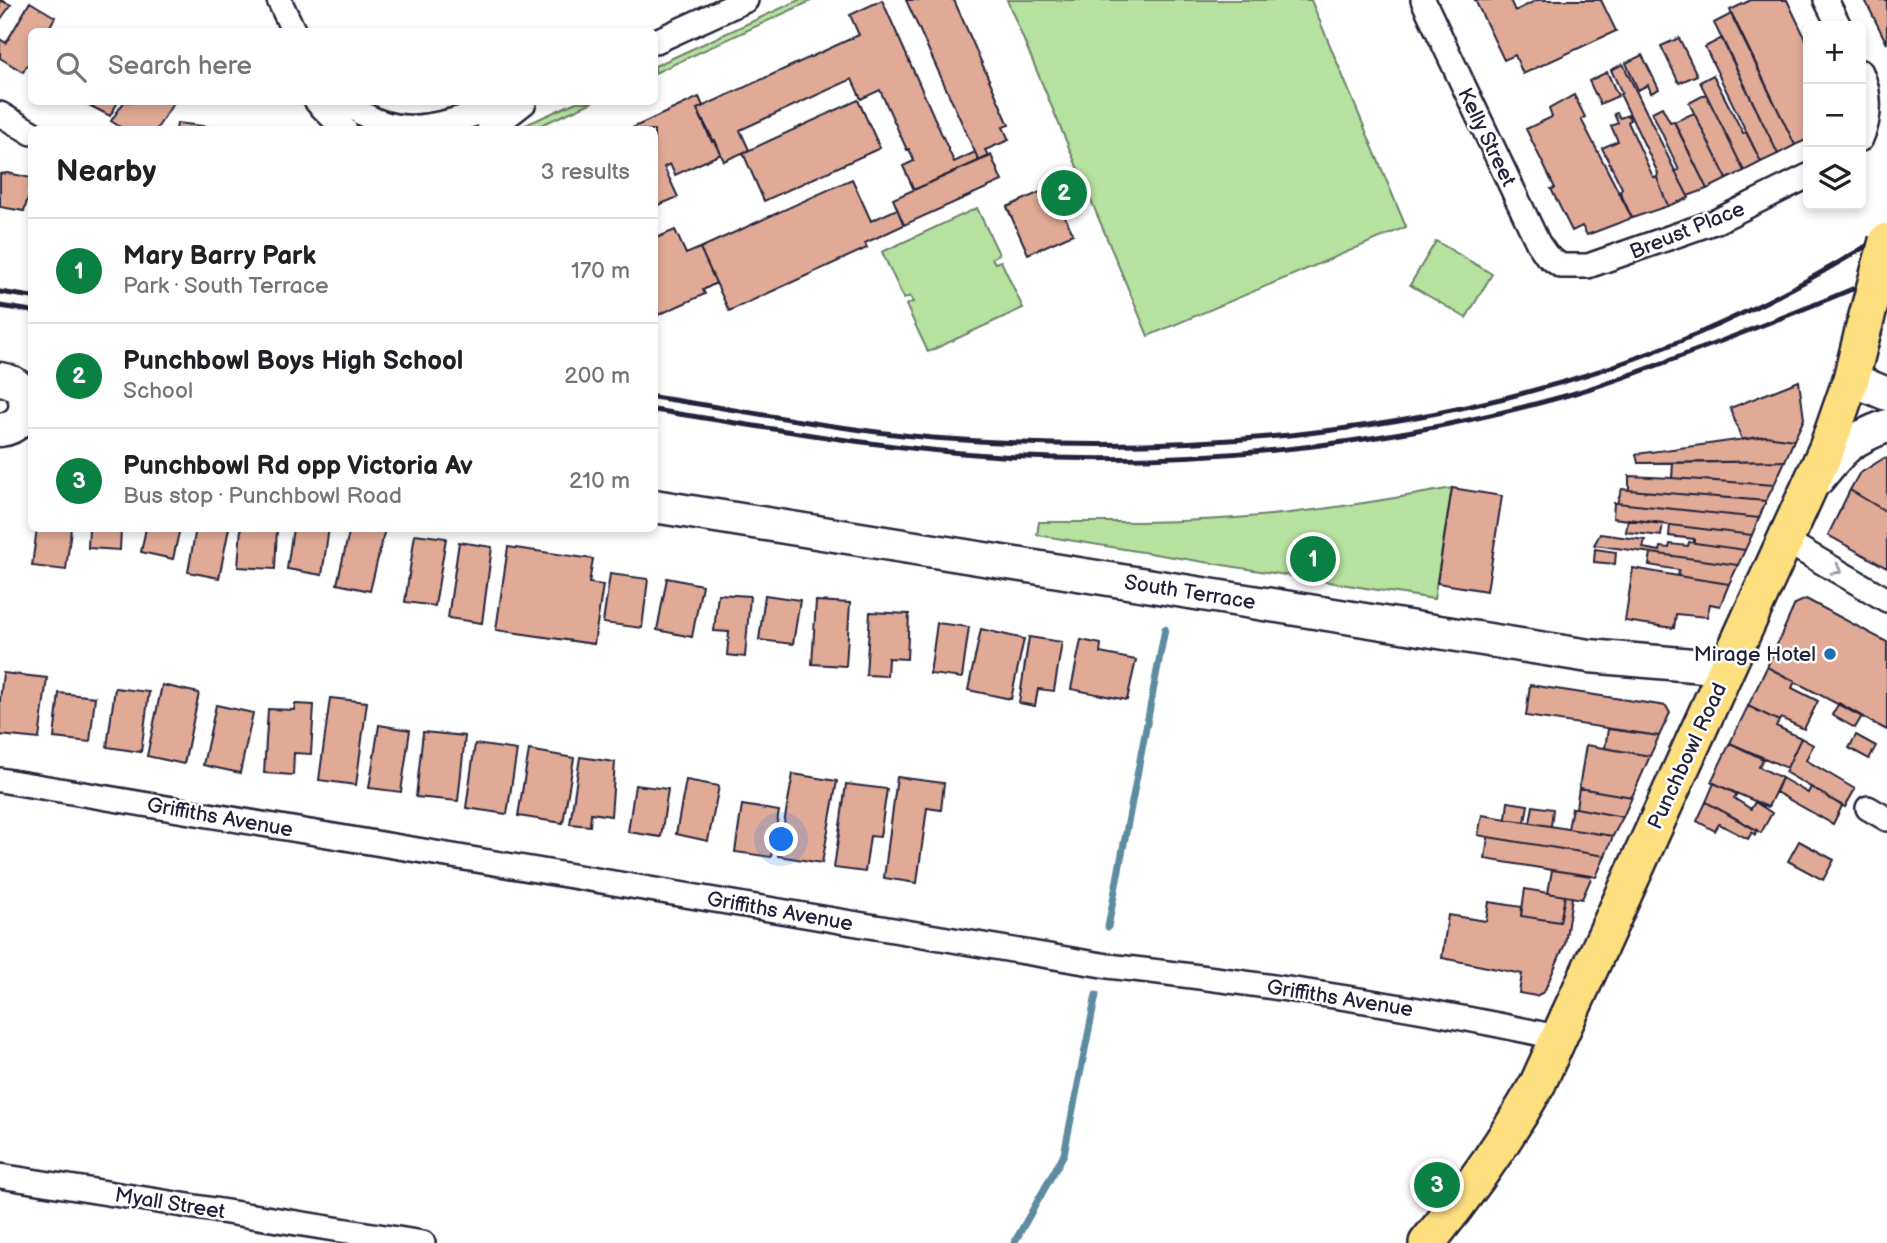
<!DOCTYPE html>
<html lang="en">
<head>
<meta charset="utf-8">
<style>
	body { margin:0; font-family:"Balsamiq Sans",sans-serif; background:#f2f2f2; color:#202124 }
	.controls { position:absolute; right:21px; top:21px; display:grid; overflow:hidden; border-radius:10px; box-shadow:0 4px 10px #0003 }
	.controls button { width:63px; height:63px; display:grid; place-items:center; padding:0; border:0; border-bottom:2px solid #e0e0e0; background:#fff; color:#202124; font:35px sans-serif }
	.you { position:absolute; left:782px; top:840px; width:24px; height:24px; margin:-18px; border:5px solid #fff; border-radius:50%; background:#1a73e8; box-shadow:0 0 0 10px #1a73e833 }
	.badge { display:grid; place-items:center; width:46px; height:46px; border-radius:50%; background:#0b8043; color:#fff; font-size:23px; font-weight:700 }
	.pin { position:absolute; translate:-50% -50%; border:4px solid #fff; box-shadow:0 2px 7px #0006 }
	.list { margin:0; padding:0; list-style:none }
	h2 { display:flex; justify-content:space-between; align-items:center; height:91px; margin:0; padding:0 28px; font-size:30px }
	h2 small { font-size:23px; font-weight:400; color:#757577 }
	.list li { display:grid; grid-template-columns:46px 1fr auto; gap:21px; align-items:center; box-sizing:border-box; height:105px; padding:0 28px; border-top:2px solid #e0e0e0 }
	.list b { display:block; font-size:26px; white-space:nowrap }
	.list p { margin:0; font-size:23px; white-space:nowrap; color:#757577 }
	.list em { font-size:23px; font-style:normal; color:#757577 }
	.icon { flex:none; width:38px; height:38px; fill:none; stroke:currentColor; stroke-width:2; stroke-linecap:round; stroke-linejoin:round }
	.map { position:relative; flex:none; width:1887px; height:1243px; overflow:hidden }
	.search { position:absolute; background:#fff; box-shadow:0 4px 10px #0003; left:28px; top:28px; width:630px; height:77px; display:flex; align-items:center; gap:18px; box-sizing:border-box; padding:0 24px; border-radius:10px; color:#757577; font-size:26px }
	.panel { position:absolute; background:#fff; box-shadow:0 4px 10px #0003; left:28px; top:126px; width:630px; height:406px; border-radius:10px }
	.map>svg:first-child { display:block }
</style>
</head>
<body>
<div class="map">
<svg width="1887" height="1243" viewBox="0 0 1887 1243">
	<rect width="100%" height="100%" fill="#fff"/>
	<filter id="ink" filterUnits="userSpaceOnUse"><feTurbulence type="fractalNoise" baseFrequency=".0143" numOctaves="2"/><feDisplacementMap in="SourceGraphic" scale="14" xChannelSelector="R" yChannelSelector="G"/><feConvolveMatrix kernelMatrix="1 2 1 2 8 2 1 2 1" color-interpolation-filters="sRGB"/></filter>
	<g filter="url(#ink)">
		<path fill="#b6e19e" stroke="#6c826c" stroke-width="2" d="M799,0h14l-158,73v-7z
			M1007,0h304l95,227 -258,109z
			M576,102h17l-61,27h-15z
			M977,208l22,46 -7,4 3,5 6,-2 22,47 -95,44 -22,-47 7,-3 -3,-6 -6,3 -22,-47z
			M1436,241l56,33 -26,44 -56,-33z
			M1452,488l-18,111 -397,-64 2,-13c65,0 131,1 197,-4 73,-5 145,-17 216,-30z"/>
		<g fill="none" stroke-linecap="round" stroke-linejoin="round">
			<path stroke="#5d8ca0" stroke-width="7" d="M1108,927l57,-298
				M1014,1243l50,-89 32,-159"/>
		</g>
		<path fill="#e1aa97" stroke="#22223b" stroke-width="2" d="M0,0l11,5 -11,15z
			M882,0l72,162 21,-10 4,9 -65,29 -11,-24 11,-5 -5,-12 -2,1 -27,-60 -19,9 -9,-20 -112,51 9,20 -25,11 -27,-52 162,-74 -9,-20z
			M906,0h48l55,125 -6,2 6,13 -24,10 4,7 -10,4z
			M1475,0h35l5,11 22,-11h64l15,31 -93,43 -8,-19 -11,5z
			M1751,0h36l21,44v95l-13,6 -65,-135z
			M1865,0h22v44z
			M30,2l25,15 -8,15h-15v26l-9,14 -23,-14v-19l6,4z
			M1731,14l64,131 -17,9 -64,-131z
			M1679,38l18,37 -18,8 -18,-37z
			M1722,38l56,116 -17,8 -56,-115z
			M1642,55l17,34 -8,4 -3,-8 -10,5 -12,-27z
			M1623,64l52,107 14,27 -21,8 -11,-28 1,-5 -38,-79 2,-1 -11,-23z
			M1607,72l11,24 -18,8 -11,-23z
			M1713,75l30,58 3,-1 15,30 -17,9 -44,-89z
			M1706,94l38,77 -17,8 -38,-76z
			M1574,95l11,22 -4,2 51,99 -45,17 -5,-9 -10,5 -21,-42 4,-1 -29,-59 26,-12 -3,-8z
			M699,97l4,9 -6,3 15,33 3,-2 6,14 -46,21 -5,-11 -6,3 14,30 -24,10v-77h-26z
			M858,100l22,48 -116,53 -21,-48z
			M83,102h35l-8,14z
			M124,102h50l-18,28h-31l-14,-9z
			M1662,107l8,15 4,-1 33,68 -19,7 -13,-25 4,-1 -27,-58z
			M1617,113l3,5 8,-3 2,5 -2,2 25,55 4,1 11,28 -36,12 -12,-26 2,-4 -20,-40 16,-7 -7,-15 7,-3 -4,-9z
			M1694,113l33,66 -20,10 -33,-67z
			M177,123l41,5v2h-42z
			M991,155l11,26 -98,44 -11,-26z
			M8,173l23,5 -2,10h2l-7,23 -24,-4v-33z
			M852,179l19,42 26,-12 7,16 -39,18 2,5 -138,63 -29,-63z
			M1051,187l22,47 -45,20 -21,-47z
			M675,230l11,24 14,-6 16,35 -13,7 2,4 -49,22 -2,-4v-73z
			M1799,381l5,38 -10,21 -28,-4 -24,4 -12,-32z
			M1766,436l28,4 -9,21 -147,2 -2,-9z
			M1884,458l3,1v53l-37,-22 9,-16z
			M1785,461l-11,24 -102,-7 1,-15z
			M1629,476l43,2 102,7 -8,16 -137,-11z
			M1452,488l50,8 -15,95 -50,-8z
			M1622,489l7,1 137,11 -7,17 -142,-15z
			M1850,490l37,22v56l-59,-33z
			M1614,503h3l142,15 -7,17 -139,-17z
			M1628,519l35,4 -2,13 -35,-4z
			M1670,525l82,10 -7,15 -51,-7v-4l-25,-3z
			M37,528h34l-5,42 -34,-4z
			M89,528h32l-1,22 -32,-2z
			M146,528h34l-7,31 -32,-7z
			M196,528h33l-10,50 -31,-6z
			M241,528h36l-2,41 -37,-2z
			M293,528h36l-7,47 -35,-6z
			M350,528l35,1 -15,62 -33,-7z
			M415,534l31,4 -11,68 -30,-4z
			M1600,534l45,6 -2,8 17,3 1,-4 8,1 1,-4 18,2 1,-4 56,8 -7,15 -144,-20z
			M459,542l33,5 -10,76 -34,-5z
			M508,547l85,12 -4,24 14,2 -9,59 -98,-14z
			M1595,549l21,3 -1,12 -21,-2z
			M1651,553l87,12 -9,19 -51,-8 1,-6 -30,-5z
			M1633,568l45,8 51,8 -9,22 -10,-2 -3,13 -31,-3 -2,14 -49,-7z
			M610,574l38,5 -6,49 -39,-5z
			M667,578l35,7 -10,52 -35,-7z
			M718,594l32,2 -5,61 -18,-2 2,-23 -15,-1z
			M765,595l35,5 -7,44 -34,-4z
			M1806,599l81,43v88l-120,-63 28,-63z
			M816,601l34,2 -4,63 -34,-2z
			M870,612l39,2 -2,45 -19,-1 -1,18 -21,-1z
			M937,623l32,4 -7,51 -32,-4z
			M981,629l43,10 -13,60 -43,-9z
			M1029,637l33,5 -8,49 -16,-2 -3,17 -16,-3z
			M1081,640l20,4 -1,9 36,7 -9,40 -56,-11z
			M1767,667l28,14 -3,7 26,13 -14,28 -23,-11 -2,3 -31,-15z
			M3,673l44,5 -8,61 -39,-4v-35z
			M162,685l37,8 -15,71 -37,-8z
			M1530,685l136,21 4,7 -11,23 -133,-20z
			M115,688l34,4 -8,60 -34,-5z
			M59,693l36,4 -5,45 -36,-4z
			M330,698l37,4 -11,83 -37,-5z
			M1839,703l23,13 -7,12 -23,-13z
			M295,704l19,1 -3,49 -17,-1 -1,22 -29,-2 4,-64 26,1z
			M216,705l37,8 -13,60 -37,-8z
			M1748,706l31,15 -3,5 25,12 -14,30 -57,-25z
			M379,725l31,5 -9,62 -32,-4z
			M1608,729l51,7 -9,20 -45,-8z
			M423,732l42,4 -7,65 -42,-4z
			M1856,735l20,11 -7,13 -20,-11z
			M1801,738l12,7 -7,15 49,29 -10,18 -60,-35z
			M1730,743l33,16 -4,8 23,11 -14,29 -57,-25z
			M475,744l42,6 -10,64 -41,-6z
			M1586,745l64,11 -18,41 -53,-9z
			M529,750l45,8 -11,65 -45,-7z
			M580,757l35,5 -4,54 -20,-3 -1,13 -20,-2z
			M793,774l44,7 -15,82 -44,-7z
			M897,777l47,6 -3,27 -14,-2 -10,75 -33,-5z
			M1782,778l26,15 3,-6 31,19 -9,18 -57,-32z
			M686,780l33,6 -11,55 -32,-7z
			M1714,783l23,11 -3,4 17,11 4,-7 17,11 -11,20 -55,-31z
			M846,784l41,5 -7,48 -10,-1 -5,36 -31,-4z
			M635,785l33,4 -7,48 -33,-5z
			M1579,788l53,9 -9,20 -47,-9z
			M1508,802l20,3 -3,17 -19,-3z
			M1706,802l51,28 -2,5 -3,-3 -4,7 -29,-15 -4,7 -18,-10z
			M742,805l37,6 -8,46 -36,-5z
			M1533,806l20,3 -2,17 -21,-3z
			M1572,808h4l47,9 -10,19 -45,-7z
			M1482,815l86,14 45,7 -8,20 -117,-19 -10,-2z
			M1488,837l117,19 -9,21 -44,-7 -67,-11z
			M1799,841l35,19 -11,20 -35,-19z
			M1552,870l40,6 -10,23 -34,-6z
			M1525,889l40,7 -5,26 -39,-6z
			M1565,896l7,1 -7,47 -21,48 -8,4 -17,-3 3,-19 -80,-16 6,-43 38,6 3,-19 33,5 -1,9 39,6z"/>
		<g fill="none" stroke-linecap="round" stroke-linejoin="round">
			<g stroke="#22223b" stroke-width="28">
				<path id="street" d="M279,0l15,32
					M1423,0l115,243 9,13 14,10h27l129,-45 91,-45
					M1826,0l13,26
					M654,42l92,-42
					M1861,72c10,23 10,44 0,67
					M317,102l28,28
					M347,102c55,49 109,14 170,0
					M0,114l32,19
					M489,130l35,-27
					M1786,541l101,59
					M0,780l1108,186c151,17 303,39 452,72
					M1868,808l19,11
					M0,1176l423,67"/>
			</g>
			<g stroke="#22223b" stroke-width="37">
				<path id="secondary" d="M0,379c34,4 34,47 0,51
					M1851,379l36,15
					M1818,479c24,-30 32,-40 69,-53
					M654,506l935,150 138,12"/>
			</g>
			<g stroke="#22223b" stroke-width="40">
				<path id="primary" d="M1427,1243c42,-51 79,-103 111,-160l289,-635 24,-69 12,-48"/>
			</g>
			<use href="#street" stroke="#fff" stroke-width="23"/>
			<use href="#secondary" stroke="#fff" stroke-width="32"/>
			<use href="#primary" stroke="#fedf80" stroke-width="35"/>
			<path stroke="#22223b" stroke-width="5" d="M0,292l32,5
				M0,306l32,5
				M654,397c93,14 186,33 279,41 225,17 457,2 672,-69 99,-33 194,-80 282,-136
				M654,410c115,18 230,39 347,46 185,10 374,-8 553,-57 56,-15 109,-36 162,-56 58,-22 115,-44 171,-69"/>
			<g stroke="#22223b" stroke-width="40" stroke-linecap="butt">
				<path id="primary-bridge" d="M1863,331l24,-90"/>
			</g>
			<use href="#primary-bridge" stroke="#fedf80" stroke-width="35"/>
		</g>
		<defs><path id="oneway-chevron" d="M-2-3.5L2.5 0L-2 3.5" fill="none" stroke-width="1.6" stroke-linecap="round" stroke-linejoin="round" transform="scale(1.75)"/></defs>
		<use stroke="#9c9ca7" href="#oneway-chevron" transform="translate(1837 570) rotate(31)"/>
	</g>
	<circle fill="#1f6fb2" stroke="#fff" stroke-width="2.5" cx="1830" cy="654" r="7"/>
	<g text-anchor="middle" stroke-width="5" stroke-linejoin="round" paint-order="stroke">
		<g font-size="21" fill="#22223b" stroke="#fff">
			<text transform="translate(1487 137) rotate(64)" y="7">Kelly Street</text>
			<text transform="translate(1687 230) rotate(-22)" y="7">Breust Place</text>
			<text transform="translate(1190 592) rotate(9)" y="7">South Terrace</text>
			<text transform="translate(1687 756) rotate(-65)" y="7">Punchbowl Road</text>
			<text transform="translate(220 817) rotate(10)" y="7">Griffiths Avenue</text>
			<text transform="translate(780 911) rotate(10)" y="7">Griffiths Avenue</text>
			<text transform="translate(1340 998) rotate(9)" y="7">Griffiths Avenue</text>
			<text transform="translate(170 1203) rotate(9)" y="7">Myall Street</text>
		</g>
		<g font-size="21" fill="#22223b" stroke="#fff" text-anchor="end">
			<text x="1816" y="661">Mirage Hotel</text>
		</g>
	</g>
</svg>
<div class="controls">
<button>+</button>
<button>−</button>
<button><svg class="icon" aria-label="layers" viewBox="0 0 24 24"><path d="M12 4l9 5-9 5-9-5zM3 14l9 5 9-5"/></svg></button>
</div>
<div class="you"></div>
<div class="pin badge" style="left:1313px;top:559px">1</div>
<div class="pin badge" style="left:1064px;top:193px">2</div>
<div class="pin badge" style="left:1437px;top:1185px">3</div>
<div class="search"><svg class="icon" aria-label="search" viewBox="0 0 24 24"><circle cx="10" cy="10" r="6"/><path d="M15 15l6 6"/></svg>Search here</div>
<section class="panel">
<h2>Nearby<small>3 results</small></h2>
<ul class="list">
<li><span class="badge">1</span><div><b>Mary Barry Park</b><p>Park · South Terrace</p></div><em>170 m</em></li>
<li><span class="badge">2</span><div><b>Punchbowl Boys High School</b><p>School</p></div><em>200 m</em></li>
<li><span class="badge">3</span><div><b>Punchbowl Rd opp Victoria Av</b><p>Bus stop · Punchbowl Road</p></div><em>210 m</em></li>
</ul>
</section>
</div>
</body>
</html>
